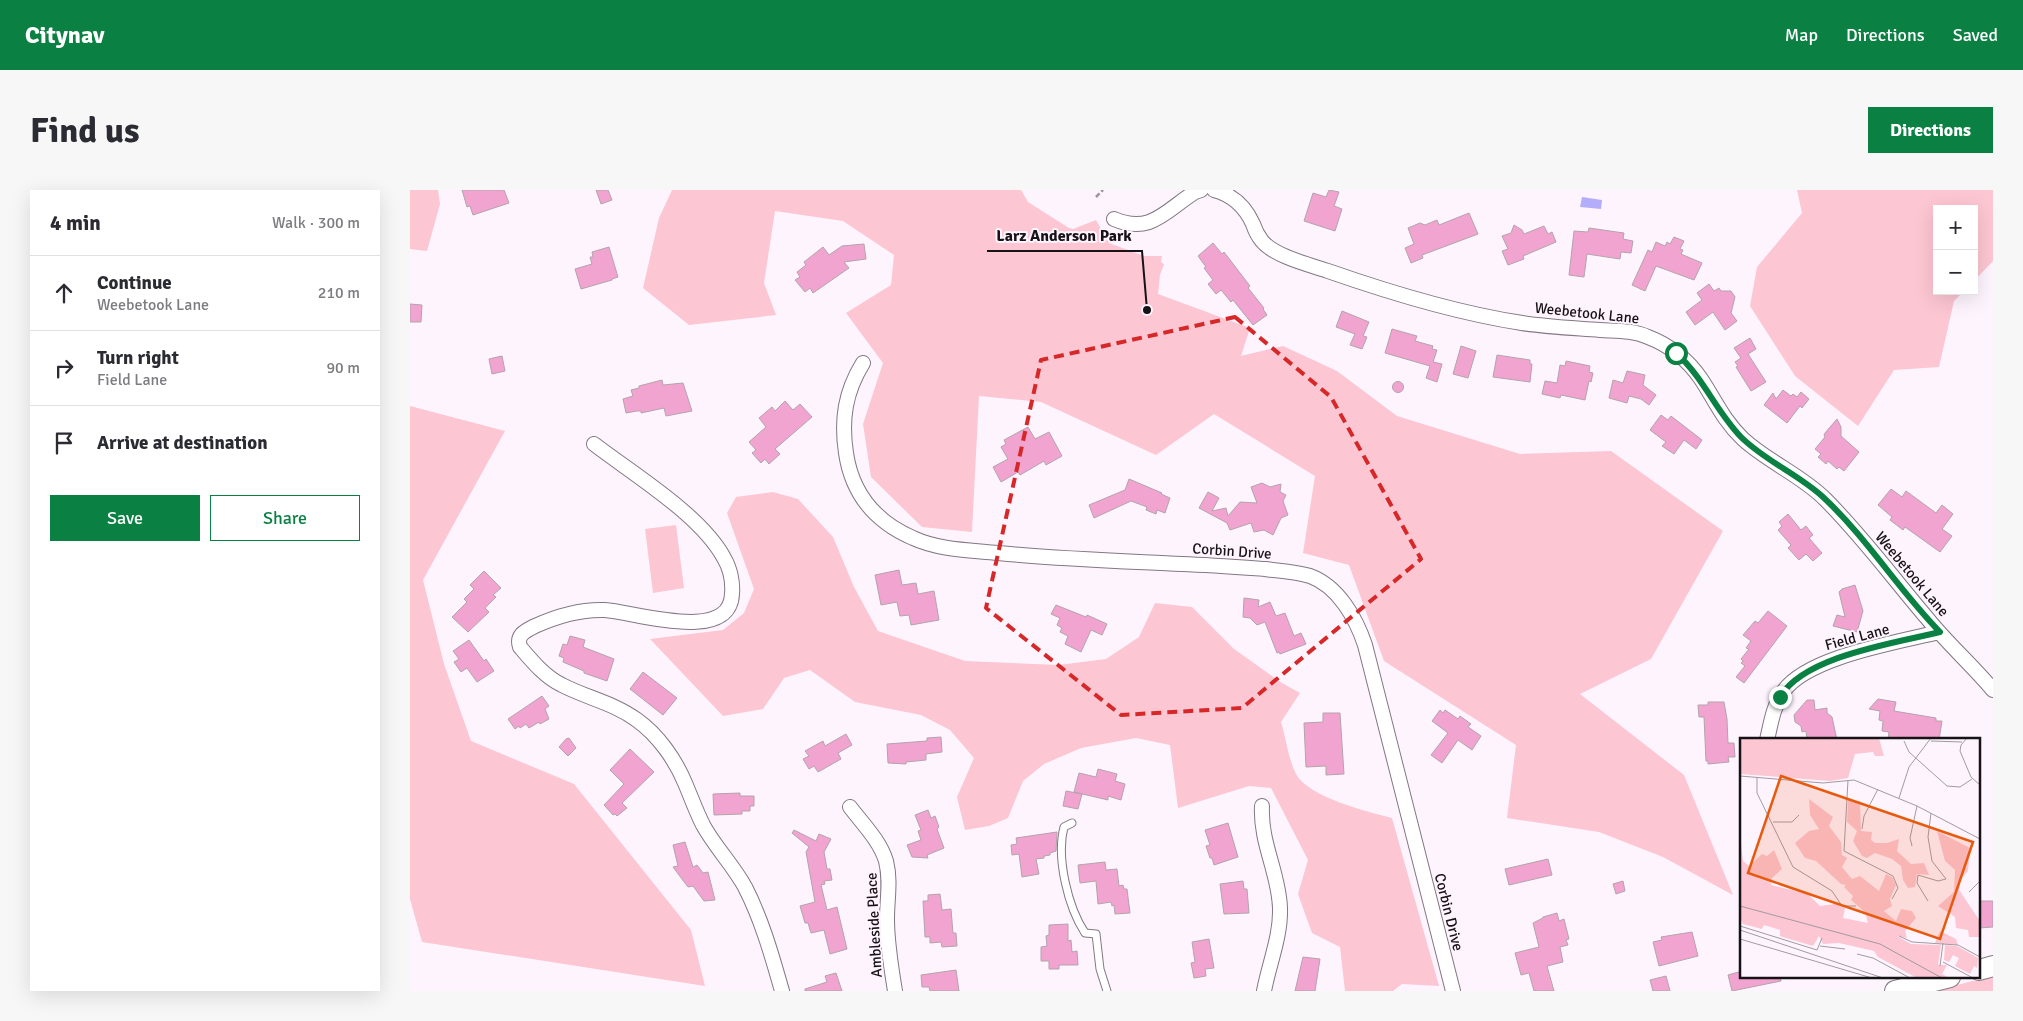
<!DOCTYPE html>
<html lang="en">
<head>
<meta charset="utf-8">
<style>
	body { margin:0; font-family:Signika,sans-serif; background:#f7f7f7; color:#2b2b33 }
	.controls { position:absolute; right:15px; top:15px; display:grid; overflow:hidden; border-radius:0px; box-shadow:0 5px 20px #0002 }
	.controls button { width:45px; height:45px; display:grid; place-items:center; padding:0; border:0; border-bottom:1px solid #e1e1e2; background:#fff; color:#2b2b33; font:25px sans-serif }
	.stop { position:absolute; width:15px; height:15px; margin:-11px; border:4px solid #0b8043; border-radius:50%; background:#fff }
	.stop.end { background:#0b8043; border-color:#fff; box-shadow:0 1px 5px #0008 }
	.list { margin:0; padding:0; list-style:none }
	h2 { display:flex; justify-content:space-between; align-items:center; height:65px; margin:0; padding:0 20px; font-size:21px }
	h2 small { font-size:16px; font-weight:400; color:#7c7c81 }
	.list li { display:grid; grid-template-columns:32px 1fr auto; gap:15px; align-items:center; box-sizing:border-box; height:75px; padding:0 20px; border-top:1px solid #e1e1e2 }
	.list b { display:block; font-size:19px; white-space:nowrap }
	.list p { margin:0; font-size:16px; white-space:nowrap; color:#7c7c81 }
	.list em { font-size:16px; font-style:normal; color:#7c7c81 }
	.actions { display:flex; gap:10px; padding:15px 20px }
	.actions a { flex:1; padding:11px 0; border:1px solid #0b8043; border-radius:0px; text-align:center; font-size:18px; color:#0b8043 }
	.actions .main { background:#0b8043; color:#fff }
	.icon { flex:none; width:28px; height:28px; fill:none; stroke:currentColor; stroke-width:2; stroke-linecap:round; stroke-linejoin:round }
	.map { position:relative; flex:none; width:1583px; height:801px; overflow:hidden; border-radius:0px }
	header { display:flex; align-items:center; gap:30px; box-sizing:border-box; height:70px; padding:0 25px; background:#0b8043; color:#fff }
	header strong { font-size:24px }
	nav { display:flex; gap:28px; margin-inline-start:auto; font-size:18px }
	.intro { display:flex; align-items:center; justify-content:space-between; box-sizing:border-box; height:120px; padding:0 30px }
	h1 { margin:0; font-size:35px }
	.button { padding:12px 22px; border-radius:0px; background:#0b8043; color:#fff; font-size:18px; font-weight:700 }
	main { display:flex; gap:30px; padding:0 30px }
	aside { flex:1; background:#fff; border-radius:0px; box-shadow:0 5px 20px #0002 }
	.map>svg:first-child { display:block }
</style>
</head>
<body>
<header>
<strong>Citynav</strong>
<nav><a>Map</a><a>Directions</a><a>Saved</a></nav>
</header>
<div class="intro"><h1>Find us</h1><a class="button">Directions</a></div>
<main>
<aside>
<h2>4 min<small>Walk · 300 m</small></h2>
<ul class="list">
<li><svg class="icon" aria-label="ahead" viewBox="0 0 24 24"><path d="M12 20V5M6 11l6-6 6 6"/></svg><div><b>Continue</b><p>Weebetook Lane</p></div><em>210 m</em></li>
<li><svg class="icon" aria-label="right" viewBox="0 0 24 24"><path d="M7 20v-9h11M14 6l5 5-5 5"/></svg><div><b>Turn right</b><p>Field Lane</p></div><em>90 m</em></li>
<li><svg class="icon" aria-label="arrive" viewBox="0 0 24 24"><path d="M6 21V4h12l-3 4 3 4H6"/></svg><div><b>Arrive at destination</b></div></li>
</ul>
<div class="actions"><a class="main">Save</a><a>Share</a></div>
</aside>
<div class="map">
<svg width="1583" height="801" viewBox="0 0 1583 801">
	<rect width="100%" height="100%" fill="#fef4fe"/>
	<path fill="#fcc6d2" d="M0,0h28l2,14 -13,47 -17,-2z
		M262,0h349l7,12 41,26 4,1 23,-9 13,23 35,13h18l-1,6 3,2 -4,11 -2,19 92,34 -9,28 42,-10 54,25 60,45 123,38 91,-3 112,80 -72,128 -71,35 104,81 49,120 -70,-38 -64,-25 -92,-14 9,-73 -132,-84 -35,-96 -46,-12 12,-77 -101,-62 -58,41 -115,-53 -62,-6 -7,136 -50,-5 -51,-50 -8,-53 20,-61 -37,-50 45,-28 3,-30 -51,-34 -68,-10 -11,72 12,32 -87,10 -46,-37 16,-70z
		M1387,0h196v71l-19,20v-72h-37v82h27l-10,10 -15,66 -45,3 -36,56 -63,-50 -45,-70 7,-39 45,-54z
		M0,216l95,25 -82,149 21,84 27,77 103,43 117,146 14,56 -283,-44 -12,-43z
		M363,302l25,7 35,38 21,50 24,44 87,30 94,4 47,-6 33,-22 16,-34 37,4 42,42 48,34 18,10 -19,29c5,16 7,36 15,52 12,23 72,38 96,44l47,168 -37,-2 -9,7h-48l-5,-44 -28,-14 -14,-39 10,-34 -37,-72 -22,-2 -71,22 -8,-63 -34,-7 -55,10 -37,16 -21,17 -15,37 -19,8 -24,4 -8,-33 17,-39 -24,-28 -29,-15 -66,-13 -45,-32 -26,8 -21,31 -40,7 -73,-77 73,-9 21,-17 10,-24 -27,-76 9,-16z
		M266,335l8,63 -31,5 -8,-64z
		M1583,786v15h-60z"/>
	<path fill="#b4aefa" d="M1172,7l20,3 -1,9 -21,-2z"/>
	<path fill="#f2a4d0" stroke="#b3a3ab" d="M52,0h42l5,13 -36,12 -3,-9 -3,1z
		M186,0h12l4,10 -11,4z
		M919,0l10,2 -5,14 8,3 -7,22 -31,-10 9,-28 13,4z
		M1059,23l9,21 -56,21 1,3 -12,5 -6,-15 9,-4 -6,-16 12,-5 5,2 12,-5 2,5z
		M1104,35l8,5 2,4 20,-8 4,8 4,-2 4,10 -33,14 1,3 -16,6 -6,-14 6,-2 -6,-13 9,-3z
		M1179,38l35,5 -1,6 10,2 -2,12 -10,-1 -1,7 -33,-5 -3,23 -15,-2 5,-44 14,1z
		M1264,47l10,4 -4,8 3,1 -2,4 21,9 -8,17 -38,-14 -11,25 -13,-6 16,-35 4,2 4,-10 9,4 2,-4 3,2z
		M803,53l9,11 2,-2 26,34 -2,2 16,20 -1,1 4,6 -14,10 -20,-25 -2,2 -10,-12 -5,4 -8,-10 5,-4 -9,-12 2,-1 -8,-11z
		M454,54l2,15 -22,3 5,6 -36,25 -3,-5 -5,4 -10,-12 5,-3 -3,-5 9,-7 -2,-3 19,-15 6,8 13,-9z
		M199,57l9,30 -6,2v1l-31,9 -6,-20 17,-5 -2,-7h3l-1,-5z
		M1299,94l5,7 5,-3 2,3h10l4,6 -4,16 6,8 -12,9 -12,-18 -18,13 -9,-13 16,-12 -5,-7z
		M0,114l12,1 -1,17h-11z
		M932,121l27,11 -6,14 4,1 -5,12 -12,-4 5,-11 -19,-7z
		M982,139l25,7 -2,5 18,5 -1,3 5,1 -4,12 9,2 -5,18 -11,-4 4,-12 -45,-13z
		M1340,148l6,11 -8,5 18,28 -15,9 -15,-24 2,-1 -3,-4 6,-4 -7,-10z
		M1051,156l15,5 -8,27 -15,-4z
		M1087,165l33,5v4h2l-2,18 -37,-5z
		M92,166l3,15 -13,3 -3,-15z
		M1156,171l24,5 -1,6 4,1 -2,9 -2,-1 -4,19 -24,-5 -1,3 -18,-4 3,-13 12,2 3,-18 5,1z
		M1217,181l18,4 -2,10 13,10 -7,10 -8,-6 -12,-3 -2,7 -18,-5 4,-18 10,3z
		M252,190l1,5 20,-2 9,28 -26,5 -2,-8 -23,5v-2h-4l-11,2 -3,-14 10,-3 -2,-6 8,-2v-2z
		M982.5 197a5.5 5.5 0 1 1 11 0a5.5 5.5 0 1 1-11 0Z
		M1373,200l8,6 2,-2 4,3 4,-5 8,7 -7,9 -2,-2 -13,17 -23,-18 9,-12 3,6z
		M375,211l8,9 7,-6 12,13 -37,32 5,5 -11,10 -4,-5 -4,4 -9,-10 4,-3 -7,-8 17,-15 -7,-9 13,-11 3,4z
		M1251,225l7,5 3,-4 31,24 -6,9 -12,-9 -10,14 -12,-8 4,-4 -16,-12z
		M1427,229l4,8v9l18,16 -15,19 -5,-4 -2,2 -9,-8 -2,3 -8,-7 3,-3 -6,-5 10,-12 -1,-2 1,-2z
		M618,237l7,12 14,-7 13,24 -16,9 -2,-4 -24,14 -2,-3 -17,10 -8,-15 15,-8 -7,-12 5,-3 -2,-4z
		M719,289l33,14 -1,1 9,4 -5,15 -8,-3 -1,4 -10,-4 1,-3 -16,-6 -37,17 -5,-13 36,-15z
		M852,293l8,4 11,-3 -1,8 6,3 -3,6 5,14 -7,3 -8,17 -9,-5 -10,2 -3,-9 -21,7 -3,-7 -28,-15 9,-16 11,6 -7,13 14,-3 2,8 12,-14 17,1 -6,-16z
		M1481,299l11,8 4,-6 30,22 6,-8 11,9 -11,15 10,7 -12,16 -35,-25 -2,3 -13,-10 2,-3 -14,-12z
		M1378,324l13,16 5,-4 7,9 -4,3 13,15 -9,8 -7,-7 -7,6 -11,-12 3,-3 -13,-15 4,-4 -3,-4z
		M489,380l3,15 14,-2 2,11 16,-3 5,29 -28,5 -2,-10 -9,1 -3,-14 -16,3 -6,-30z
		M74,381l17,17 -8,7 3,2 -11,11 4,4 -21,20 -16,-15 15,-15 -3,-3 10,-10 -4,-4z
		M1445,395l8,26 -6,21 -24,-6 4,-11 8,2 -6,-25 3,-3z
		M834,408l15,2 -1,7 12,-5 6,14 9,-3 9,23 7,-3 5,11 -26,10 -1,-2 -2,1 -12,-31 -8,3 -7,-7 -7,-1z
		M646,415l30,12 1,-2 20,9 -5,11 -11,-5 -10,22 -16,-8 3,-8 -8,-4 2,-4 -5,-3 3,-7 -9,-4z
		M1358,421l19,15 -43,57 -8,-6 9,-11 -4,-3 2,-2 -2,-2 8,-10 -3,-1 5,-7 -8,-6 12,-14 3,2z
		M160,446l15,4 -2,7 31,12 -7,22 -23,-8v-2l-21,-9 1,-4 -5,-2 4,-12 4,1z
		M59,450l15,21 2,-2 8,12 -17,11 -10,-14 -6,4 -7,-10 5,-3 -6,-8z
		M233,482l34,26 -14,17 -33,-26z
		M132,506l7,10 -4,3 4,10 -9,5 -1,-2 -10,6 -3,-4 -6,4 -1,-2 -4,3 -7,-10z
		M1468,509l18,3 -2,9 42,7v3h6l-3,19h-51l1,-8 -7,-1 1,-10 -4,-1 1,-9 -11,-2z
		M1397,510h7l1,10 12,-2v5l5,4 5,23h-30l-1,-9 -4,1 -1,-6 -6,-4 -1,-7z
		M1298,512h16l3,17 1,24h6l1,14h-7l1,5 -21,2v-3h-2l-2,-44h-5l-1,-12h10z
		M1030,520l3,3 2,-3 13,9 2,-3 11,8 -3,3 13,9 -9,14 -14,-10 -16,23 -11,-8 17,-22 -16,-12z
		M913,523h17l4,61 -18,1v-9l-20,1 -2,-44 19,-1z
		M436,544l6,11 -14,8 3,6 -23,13 -4,-6 -5,3 -6,-10 6,-3 -4,-5 18,-10 2,5z
		M531,547l1,15 -16,2v6l-20,2v2l-18,-1 -1,-19 40,-3v-3z
		M159,548l7,10 -8,8 -9,-9 7,-8z
		M220,559l24,23 -32,31 5,5 -10,8 -2,-2 -2,1 -9,-10 20,-21 -14,-14z
		M688,579l19,5 -2,7 10,3 -4,16 -13,-4v4l-34,-8 5,-19 17,4z
		M656,601l16,3 -4,15 -15,-3z
		M330,603v3h14v10h-4v5h-8v3l-28,1 -1,-21z
		M518,620l3,8 4,-2 4,11 -2,2 7,19 -17,7 1,3 -16,-1 -5,-12 14,-5 -3,-9 3,-1 -6,-15z
		M818,633l10,34 -24,8 -2,-7h-2l-4,-12 4,-1 -5,-15z
		M384,640l22,11 3,-7 12,5 -7,13 3,17h3l2,11 -8,1 1,3 -4,1 6,25 10,-3 10,42 -17,5 -6,-24 -13,3 -3,-10h-3l-5,-17 15,-4 -9,-50 3,-5 -17,-14z
		M647,642l-1,19 -6,2v2l-6,1v2l-8,1 3,15 -17,3 -3,-23 -7,1 -1,-10 6,-1 -1,-6z
		M275,652l8,25 4,-2 6,8 5,-1 7,28 -11,1 -11,-15 -5,1 -15,-20 5,-1 -5,-21z
		M1138,669l4,16 -43,10 -4,-16z
		M695,672l1,8 11,-1 2,17 4,-1 1,4h3l3,24 -15,1 -1,-9 -2,1 -1,-4 -13,2 -2,-23 -16,2 -2,-18z
		M833,691l1,8h3l2,24 -25,1 -4,-30z
		M1213,691l2,10 -9,3 -3,-10z
		M530,704l2,16 9,-1 2,24h3l1,13 -15,1 -1,-5 -11,1v-6h-5l-2,-36h5v-6z
		M1569,711h14v26l-14,1z
		M1147,723l2,8 5,-2 5,20 -3,1 2,5 -8,2 3,15 -16,4 7,25h-20l-5,-18 -8,2 -6,-22 24,-6 -6,-24 10,-5v-1z
		M658,734v17l3,-1 1,12 5,-1 1,14h-19v4h-10v-8h-8v-14l6,-1 -1,-10 3,-1v-10z
		M1282,742l6,24 -39,10 -6,-24 9,-2 -1,-3z
		M799,749l5,29 -9,1 1,7 -12,2 -3,-15 4,-1 -3,-20z
		M893,767l17,2 -5,32h-20z
		M546,780l3,21h-29l-1,-4h-7l-1,-12z
		M1332,781v6h38l1,4 -49,10 -4,-16z
		M426,783l6,18h-37v-2l22,-7 -2,-6z
		M1256,786l4,15h-17l-3,-11z"/>
	<g fill="none" stroke-linecap="round" stroke-linejoin="round">
		<g stroke="#827782" stroke-width="9">
			<path id="lane" d="M662,633l-8,4c-8,31 4,80 21,106l11,1 4,35 7,22"/>
		</g>
		<g stroke="#827782" stroke-width="16">
			<path id="street" d="M804,0c19,5 31,16 39,34 2,6 5,12 9,17 12,15 48,24 66,30 63,22 128,42 194,52 26,4 52,5 78,7 16,1 33,0 48,7 21,8 40,23 53,42 14,21 22,41 42,60 25,23 58,36 82,60 37,37 68,79 102,119 20,25 45,47 66,72
				M704,29c37,16 52,-9 81,-27l6,-2
				M453,173c-18,29 -22,57 -17,90 6,41 30,69 67,85 26,12 56,12 85,15 61,6 123,8 184,11 28,1 55,3 83,5 15,2 31,3 45,7 28,10 46,42 55,69l88,346
				M184,254c39,30 107,71 130,114 6,10 9,24 8,36 -2,50 -97,18 -127,16 -25,-1 -48,6 -70,16 -10,5 -19,9 -15,21 12,14 25,30 42,38 25,13 52,18 75,35 21,15 38,39 48,63 6,14 11,28 18,42 12,22 30,40 42,62 17,33 27,69 37,104
				M1357,550c4,-17 6,-33 16,-48 23,-35 116,-50 156,-60
				M852,616c-2,37 17,67 18,102 1,28 -11,56 -16,83
				M440,617c13,17 30,34 36,54 5,20 1,38 1,58 0,24 4,48 8,72"/>
		</g>
		<g stroke="#827782" stroke-width="22">
			<path id="secondary" d="M1569,780l14,-4
				M1485,801l55,-14"/>
		</g>
		<path stroke="#9d969d" stroke-width="2.5" stroke-dasharray="5 2.5" stroke-linecap="butt" d="M686,7l7,-7"/>
		<use href="#lane" stroke="#fff" stroke-width="7"/>
		<use href="#street" stroke="#fff" stroke-width="14"/>
		<use href="#secondary" stroke="#fff" stroke-width="20"/>
	</g>
	<g fill="none" stroke-linecap="round" stroke-linejoin="round">
		<path stroke="#0b8043" stroke-width="6" d="M1266,163c28,25 39,57 65,84 24,24 57,37 82,60 44,41 75,92 117,135 -45,11 -136,24 -160,65"/>
	</g>
	<path fill="none" stroke="#d62828" stroke-width="4" stroke-dasharray="10 6" stroke-linejoin="round" d="M825,127l96,80 90,162 -179,149 -121,7 -135,-107 55,-248z"/>
	<g text-anchor="middle" stroke-width="4" stroke-linejoin="round" paint-order="stroke">
		<g font-size="15" fill="#161216" stroke="#fef4fe">
			<text transform="translate(1177 123) rotate(6)" y="5">Weebetook Lane</text>
			<text transform="translate(822 361) rotate(4)" y="5">Corbin Drive</text>
			<text transform="translate(1502 384) rotate(50)" y="5">Weebetook Lane</text>
			<text transform="translate(1447 447) rotate(-15)" y="5">Field Lane</text>
			<text transform="translate(1039 722) rotate(76)" y="5">Corbin Drive</text>
			<text transform="translate(464 735) rotate(-93)" y="5">Ambleside Place</text>
		</g>
	</g>
	<g transform="translate(1330 548)">
		<rect width="240" height="240" fill="#fef4fe"/>
		<path d="M0,0h139l5,18h-9l-2,-4 -18,2 -7,24 -18,3 -90,-7zM69,61l24,18 -4,9 12,16 1,13 5,3 -5,9 10,12 8,-3 19,15 7,-17 6,3 4,8 -6,14 2,7 -8,5 12,10 5,-12 11,2 4,7 -11,13 2,7 -10,-2 14,8 30,1 -3,20h9l-5,9 7,4h-32l-39,-21 -4,-6 -35,-8 -16,1 -4,-8 -6,10 -27,-8 -6,-2v-6l-16,-5 -2,4 -19,-5 -3,-6v-82l3,25 6,5 13,-12 5,2 7,-6 8,19 -10,9 -1,7 37,9 12,12 15,-2 10,4 -2,10 25,5 -3,-11 -14,-12 2,-4 -9,-9 2,-2 -5,-1 -25,-23 -11,-3 -10,-15 14,-12 10,-2 -9,-14zM108,62l12,1 1,30 11,1 -1,8 4,3h12l12,-4 -2,12 14,13 13,-1 5,12 -12,-1 -2,13 -7,1 -5,-8 -2,-14 -9,-7 -17,-6 -8,5 -5,-2 -9,-15 4,-10 -10,-9zM197,93l33,17 -2,23 -7,8 -2,11 21,31 -1,16h-10l-1,-7 -12,-2 -1,-11 -17,-11 16,-14 1,-22 -10,-9zM200,193l16,8 2,6 -23,-2zM205,207l12,1 21,12 -1,10 -3,-2 -4,8 -15,-8 4,-8 -6,-3 -4,7 -5,-2z" fill="#fcc6d2"/>
		<path fill="none" stroke="#a19aa1" stroke-width="1" d="M227,0l-6,7 -1,6 11,26 9,8M164,3l5,11 38,34 13,1 12,-8M191,3l31,1M0,38l83,7 31,-3 63,26 63,33M17,39v16l36,74 39,24 10,15h14M108,42l-4,71 49,25 5,12 -6,11M159,60l10,-31 22,-29M33,84h19l7,-7M122,91l2,-13 14,-27M172,108l-2,-8 7,-32M229,154l11,-11M188,163l-11,-18 1,-8 20,6 8,-2 -14,-18 -4,-24 3,-24M0,168l140,38 62,34M0,188l77,24 5,-12M0,192l143,48M159,198l13,6 46,3 22,12M0,201l132,39M80,208l25,3M117,216l16,4 37,20M203,224l30,16M200,228l3,-23"/>
		<path fill="#e8590c" fill-opacity="0.15" stroke="#e8590c" stroke-width="2.5" d="M41,38l192,66 -33,97 -192,-66z"/>
		<rect width="240" height="240" fill="none" stroke="#161216" stroke-width="2.5"/>
	</g>
	<path fill="none" stroke="#161216" stroke-width="2" d="M737 120L732 61H577"/>
	<circle fill="#161216" stroke="#fef4fe" stroke-width="2" cx="737" cy="120" r="5"/>
	<g font-size="16" text-anchor="middle" font-weight="bold" fill="#161216" stroke="#fef4fe" stroke-width="4" stroke-linejoin="round" paint-order="stroke">
		<text x="654" y="51">Larz Anderson Park</text>
	</g>
</svg>
<div class="controls">
<button>+</button>
<button>−</button>
</div>
<div class="stop" style="left:1266px;top:163px"></div>
<div class="stop end" style="left:1370px;top:507px"></div>
</div>
</main>
</body>
</html>
